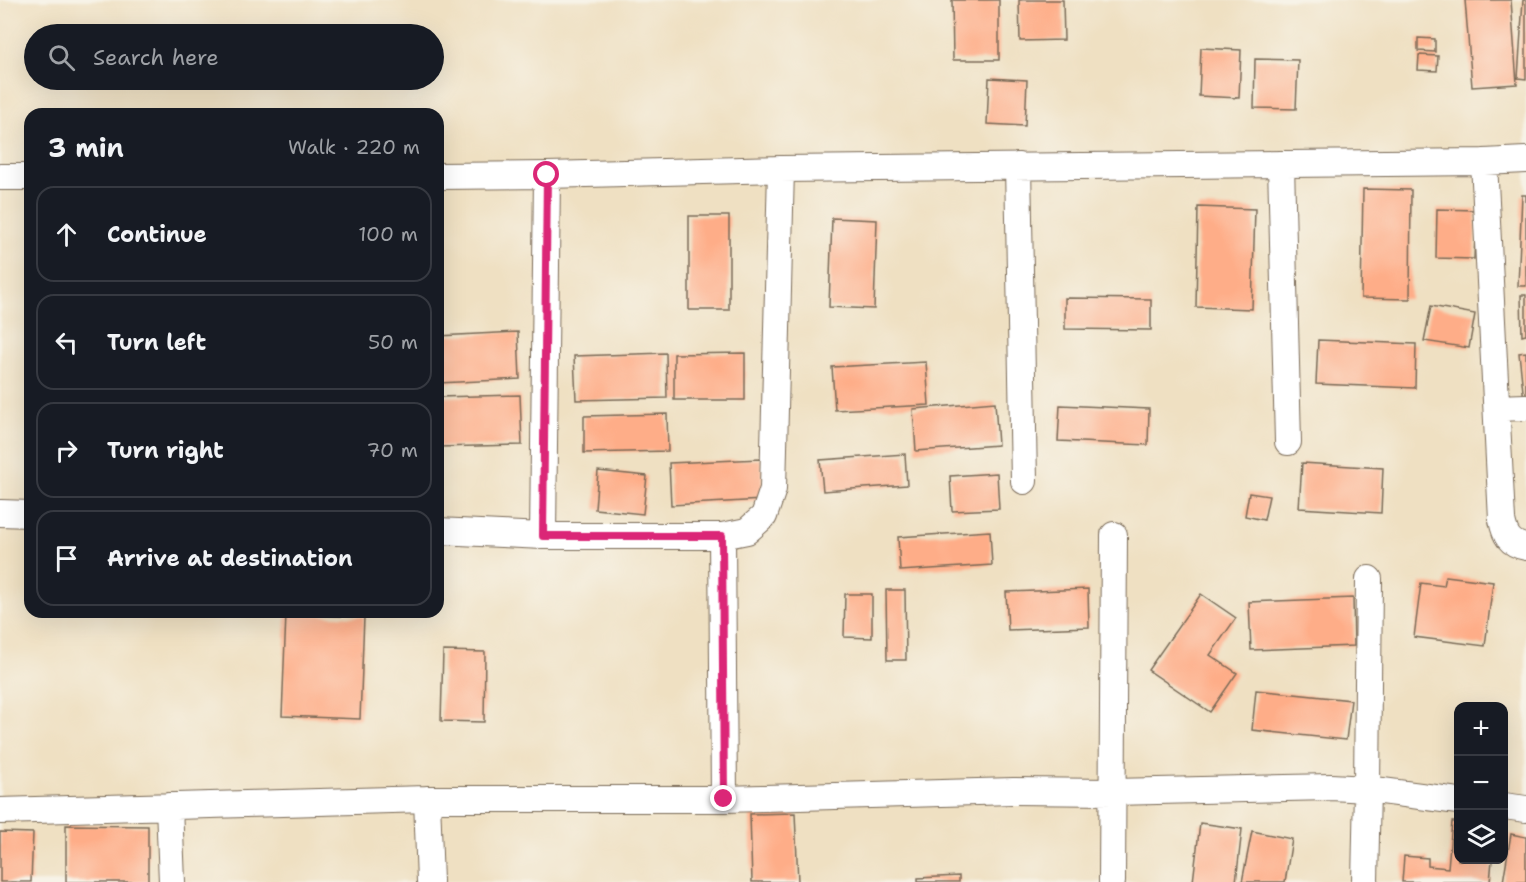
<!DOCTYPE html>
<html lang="en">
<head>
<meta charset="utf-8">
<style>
	body { margin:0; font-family:"Shantell Sans",sans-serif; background:#20242c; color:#f1f3f6 }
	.controls { position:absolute; right:18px; bottom:18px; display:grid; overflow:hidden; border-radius:12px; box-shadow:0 6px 24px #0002 }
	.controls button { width:54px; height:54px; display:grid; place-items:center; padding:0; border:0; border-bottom:2px solid #363941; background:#171b24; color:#f1f3f6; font:30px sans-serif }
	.stop { position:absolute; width:18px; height:18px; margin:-14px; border:4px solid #db2777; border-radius:50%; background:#fff }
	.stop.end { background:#db2777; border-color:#fff; box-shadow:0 2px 6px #0008 }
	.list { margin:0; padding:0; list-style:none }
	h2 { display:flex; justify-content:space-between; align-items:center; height:78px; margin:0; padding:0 24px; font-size:26px }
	h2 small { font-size:20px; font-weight:400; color:#9ea1a6 }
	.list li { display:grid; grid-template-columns:39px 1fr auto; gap:18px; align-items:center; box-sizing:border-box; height:96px; margin:0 12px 12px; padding:0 12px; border:2px solid #363941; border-radius:18px }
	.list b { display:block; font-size:22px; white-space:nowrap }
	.list em { font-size:20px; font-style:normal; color:#9ea1a6 }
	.icon { flex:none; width:33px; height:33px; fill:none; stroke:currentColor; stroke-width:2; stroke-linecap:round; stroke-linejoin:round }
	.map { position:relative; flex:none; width:1526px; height:882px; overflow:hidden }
	.search { position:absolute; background:#171b24; box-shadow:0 6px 24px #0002; left:24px; top:24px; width:420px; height:66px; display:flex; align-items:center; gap:15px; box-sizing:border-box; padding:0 21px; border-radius:33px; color:#9ea1a6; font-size:22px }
	.panel { position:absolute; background:#171b24; box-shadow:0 6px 24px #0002; left:24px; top:108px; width:420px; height:510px; border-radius:18px }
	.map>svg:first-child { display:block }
</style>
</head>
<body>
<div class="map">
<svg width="1526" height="882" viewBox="0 0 1526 882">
	<rect width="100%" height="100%" fill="#f7f3e8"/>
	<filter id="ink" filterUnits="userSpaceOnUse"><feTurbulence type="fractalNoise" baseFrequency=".0167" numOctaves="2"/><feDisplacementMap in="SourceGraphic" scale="12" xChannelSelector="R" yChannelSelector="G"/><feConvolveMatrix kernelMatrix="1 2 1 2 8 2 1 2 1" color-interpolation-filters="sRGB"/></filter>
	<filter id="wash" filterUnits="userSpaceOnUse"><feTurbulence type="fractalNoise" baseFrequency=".008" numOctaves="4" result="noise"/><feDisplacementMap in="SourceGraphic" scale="24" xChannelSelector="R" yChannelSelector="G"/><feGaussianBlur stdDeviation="1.35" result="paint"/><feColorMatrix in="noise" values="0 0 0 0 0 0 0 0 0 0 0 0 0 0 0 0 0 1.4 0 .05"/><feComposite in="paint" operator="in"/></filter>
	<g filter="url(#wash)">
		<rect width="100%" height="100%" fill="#efe0c2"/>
		<g id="blocks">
			<path fill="#fead88" d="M952,0h47v60h-46z
				M1019,0h44l1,40 -44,1z
				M1465,0h46l6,84 -45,3z
				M1523,0h3v79l-8,-1z
				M1418,38l17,1v13l-17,-1z
				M1201,48l40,2 -2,48 -40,-2z
				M1419,55l19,1 -1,15 -19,-1z
				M1255,59l43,1 -2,49 -42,-1z
				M989,78l38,2 -2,46 -38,-2z
				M1363,189l48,1 -1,109 -49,-1z
				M1522,195h4v91h-8z
				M1198,207l57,2 -3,100 -56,-2z
				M1437,209l39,1 -2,49 -38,-1z
				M689,216h40v94h-40z
				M832,218l45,2 -3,89 -45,-2z
				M1521,295h5v40l-4,1z
				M1065,298l86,1v31l-86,-1z
				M1431,306l44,8 -6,34 -45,-7z
				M518,332l2,47 -82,4v-47z
				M1318,340l98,4 -1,44 -99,-4z
				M1526,352v49h-2l-5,-48z
				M666,353l1,45 -91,2 -2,-44z
				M745,353v47h-71v-46z
				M926,362l3,43 -94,5 -3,-43z
				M520,395l2,50 -84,2v-50z
				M995,402l3,43 -82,6 -3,-42z
				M1060,405l89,4 -1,36 -90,-4z
				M667,414l1,37 -84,2v-37z
				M905,454l2,31 -84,6 -3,-31z
				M761,459l2,41 -92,5 -2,-42z
				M1302,463l81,5 -2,45 -82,-5z
				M598,471l49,5 -4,38 -48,-5z
				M997,473l2,36 -47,2 -2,-35z
				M1249,493l20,3 -5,24 -19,-4z
				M990,531l2,34 -92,6 -2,-34z
				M1446,576l47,6 -8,64 -71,-9 7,-54 23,3z
				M1088,589l1,38 -81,3 -2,-38z
				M886,590h19l1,70h-19z
				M845,594h27v44l-28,-1z
				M1201,594l35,24 -26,37 27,18 -27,39 -62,-42z
				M1353,598l1,48 -103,4 -2,-48z
				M286,614l78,3 -4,102 -78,-3z
				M443,651l42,1 -1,70 -43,-1z
				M1256,690l95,10 -5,40 -94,-10z
				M795,813l3,69h-46l-2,-68z
				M1452,822h6v38h34l-2,22h-88l2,-26 24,2v8l20,2z
				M1200,823l42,6 -6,53h-43z
				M66,825l82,1v56h-82z
				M1252,831l40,8 -7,43h-43z
				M0,832l33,1 -2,49h-31z
				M1511,834l15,3v45h-23z
				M959,876v6h-41v-4z"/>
		</g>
	</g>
	<g filter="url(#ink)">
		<use href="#blocks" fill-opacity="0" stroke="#7a6a57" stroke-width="1.5"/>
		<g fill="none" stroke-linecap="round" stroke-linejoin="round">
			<g stroke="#7a6a57" stroke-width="28">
				<path id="street" d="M1484,162l18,358c3,15 7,24 24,27
					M1281,164l7,278
					M1018,166l6,315
					M438,176l109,-1 234,-6 703,-7 42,-2
					M0,177h30
					M1497,408l29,-1
					M0,513l30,1
					M438,531l105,5h179l25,-5 17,-15 9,-27 8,-320
					M543,536l4,-361
					M722,536l2,263
					M427,799l3,83
					M169,806l3,76
					M1504,806l22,3
					M0,811l427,-12h297l289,-8 100,1 218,-5 36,2 91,12
					M1112,882l2,-347
					M1365,882l2,-93 2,-210"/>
			</g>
			<use href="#street" stroke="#fff" stroke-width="26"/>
		</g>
	</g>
	<g fill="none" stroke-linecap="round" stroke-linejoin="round" filter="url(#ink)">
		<path stroke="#db2777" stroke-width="8" d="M547,175l-4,361h179l2,263"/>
	</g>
</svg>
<div class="controls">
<button>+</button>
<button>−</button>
<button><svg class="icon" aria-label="layers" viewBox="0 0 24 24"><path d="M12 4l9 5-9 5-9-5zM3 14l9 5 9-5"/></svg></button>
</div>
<div class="stop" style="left:547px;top:175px"></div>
<div class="stop end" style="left:724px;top:799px"></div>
<div class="search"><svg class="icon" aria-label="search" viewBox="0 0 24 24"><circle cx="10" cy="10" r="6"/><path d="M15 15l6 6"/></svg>Search here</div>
<section class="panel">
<h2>3 min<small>Walk · 220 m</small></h2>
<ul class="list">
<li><svg class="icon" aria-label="ahead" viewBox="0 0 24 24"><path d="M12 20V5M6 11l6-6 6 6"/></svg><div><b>Continue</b></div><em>100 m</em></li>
<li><svg class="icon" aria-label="left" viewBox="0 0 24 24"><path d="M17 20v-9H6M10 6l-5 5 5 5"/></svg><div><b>Turn left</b></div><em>50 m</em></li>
<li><svg class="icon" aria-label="right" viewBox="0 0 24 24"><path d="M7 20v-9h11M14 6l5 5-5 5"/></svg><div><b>Turn right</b></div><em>70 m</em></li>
<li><svg class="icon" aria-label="arrive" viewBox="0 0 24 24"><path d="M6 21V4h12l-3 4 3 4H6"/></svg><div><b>Arrive at destination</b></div></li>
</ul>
</section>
</div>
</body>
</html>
